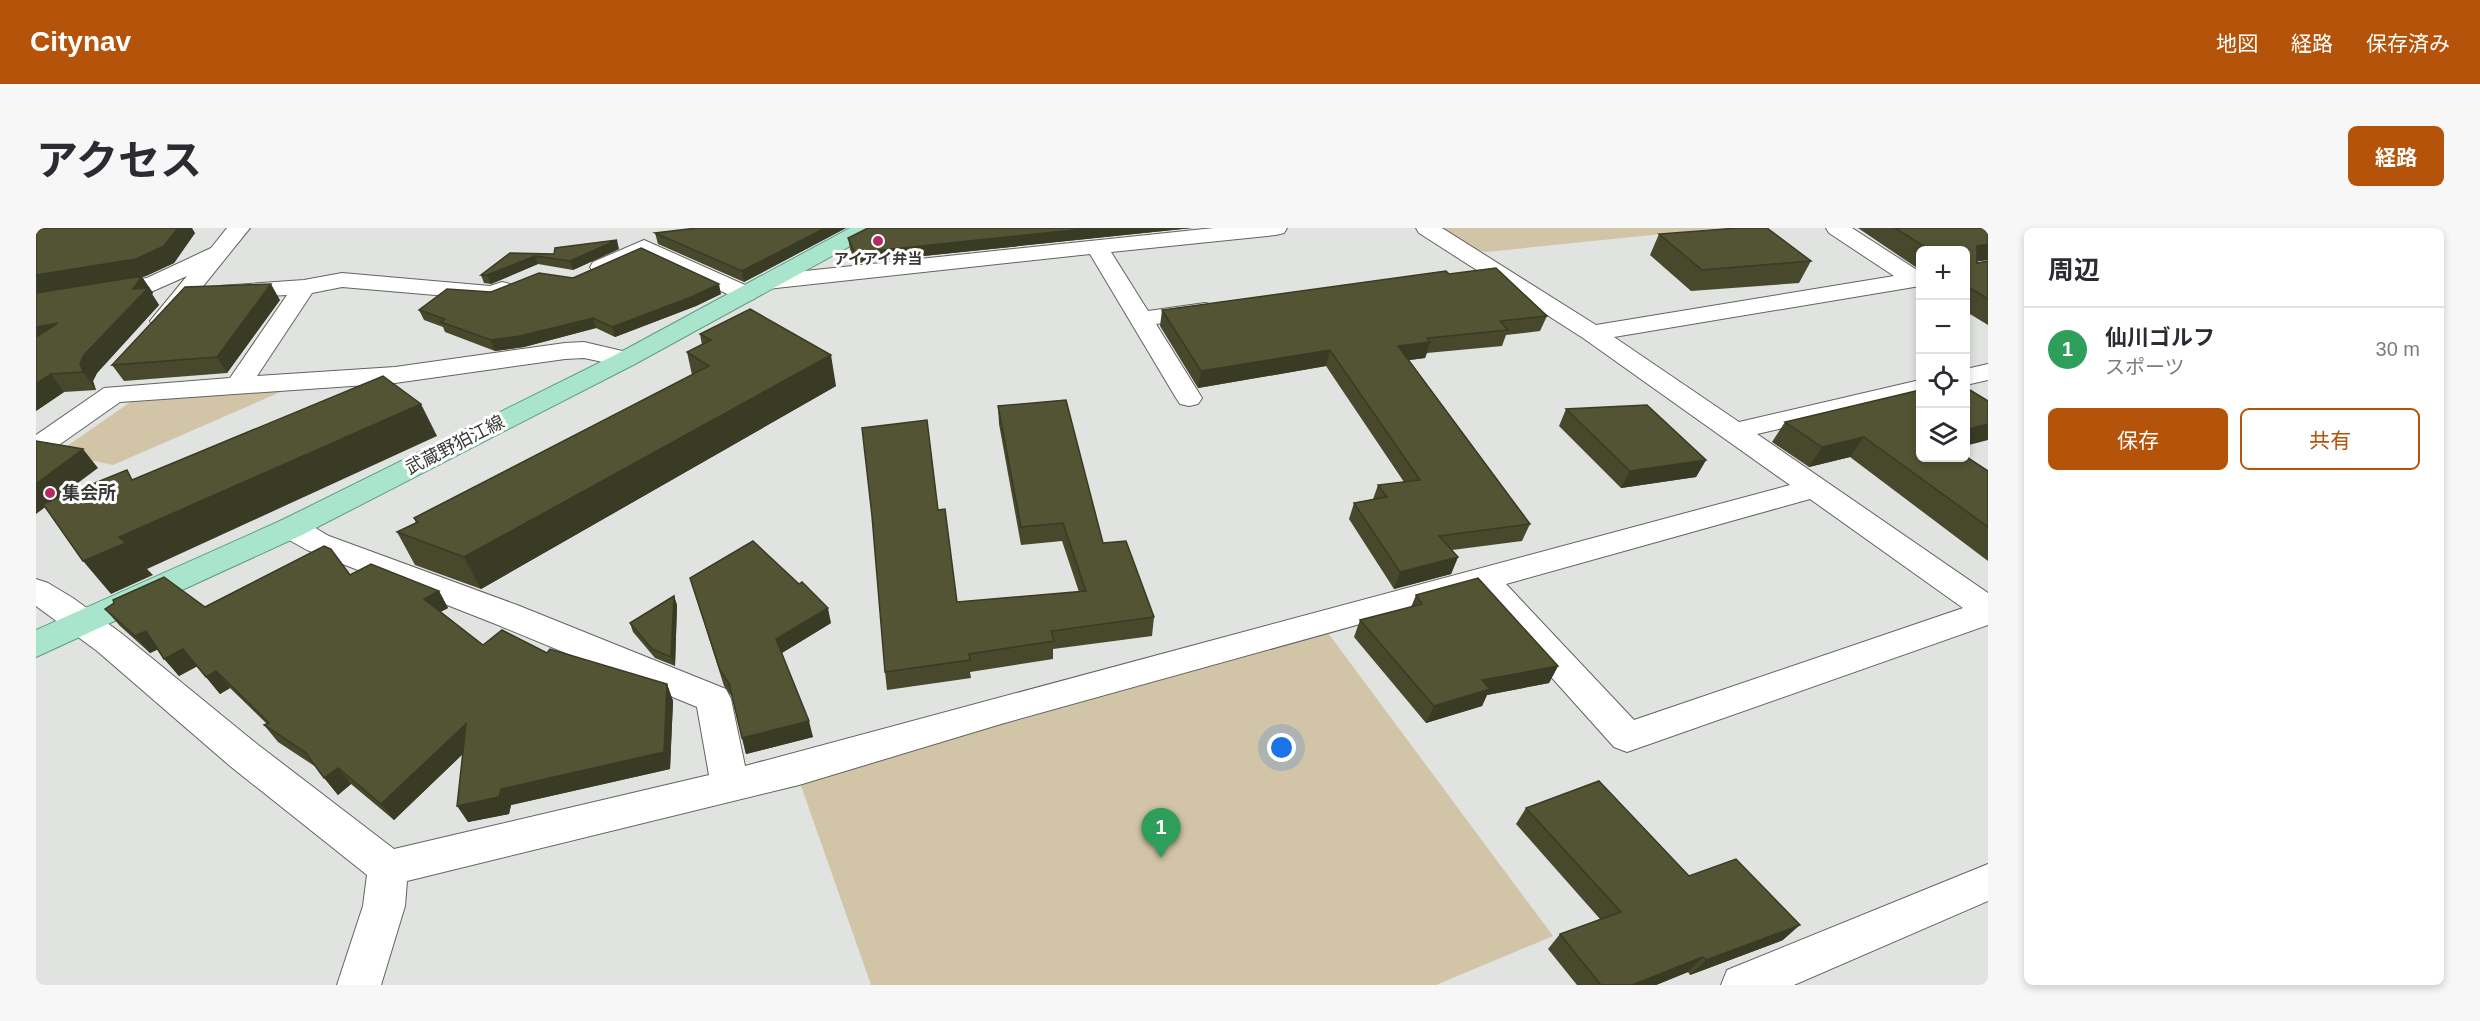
<!DOCTYPE html>
<html lang="ja">
<head>
<meta charset="utf-8">
<style>
	body { margin:0; font-family:Helvetica,"Noto Sans JP",sans-serif; background:#f7f7f7; color:#2b2b33 }
	.controls { position:absolute; right:18px; top:18px; display:grid; overflow:hidden; border-radius:9px; box-shadow:0 3px 9px #0003 }
	.controls button { width:54px; height:54px; display:grid; place-items:center; padding:0; border:0; border-bottom:2px solid #e1e1e2; background:#fff; color:#2b2b33; font:30px sans-serif }
	.you { position:absolute; left:1246px; top:520px; width:21px; height:21px; margin:-15px; border:4px solid #fff; border-radius:50%; background:#1a73e8; box-shadow:0 0 0 9px #1a73e833 }
	.badge { display:grid; place-items:center; width:39px; height:39px; border-radius:50%; background:#b45309; color:#fff; font-size:20px; font-weight:700 }
	.pin { position:absolute; translate:-50% -50px; filter:drop-shadow(0 2px 3px #0008) }
	.pin::after { content:''; position:absolute; top:32px; width:21px; height:18px; background:inherit; clip-path:polygon(0 0,100% 0,50% 100%) }
	.list { margin:0; padding:0; list-style:none }
	h2 { display:flex; justify-content:space-between; align-items:center; height:78px; margin:0; padding:0 24px; font-size:26px }
	h2 small { font-size:20px; font-weight:400; color:#7c7c81 }
	.list li { display:grid; grid-template-columns:39px 1fr auto; gap:18px; align-items:center; box-sizing:border-box; height:84px; padding:0 24px; border-top:2px solid #e1e1e2 }
	.list b { display:block; font-size:22px; white-space:nowrap }
	.list p { margin:0; font-size:20px; white-space:nowrap; color:#7c7c81 }
	.list em { font-size:20px; font-style:normal; color:#7c7c81 }
	.actions { display:flex; gap:12px; padding:18px 24px }
	.actions a { flex:1; padding:14px 0; border:2px solid #b45309; border-radius:9px; text-align:center; font-size:21px; color:#b45309 }
	.actions .main { background:#b45309; color:#fff }
	.icon { flex:none; width:33px; height:33px; fill:none; stroke:currentColor; stroke-width:2; stroke-linecap:round; stroke-linejoin:round }
	.map { position:relative; flex:none; width:1952px; height:757px; overflow:hidden; border-radius:9px }
	header { display:flex; align-items:center; gap:36px; box-sizing:border-box; height:84px; padding:0 30px; background:#b45309; color:#fff }
	header strong { font-size:28px }
	nav { display:flex; gap:33px; margin-inline-start:auto; font-size:21px }
	.intro { display:flex; align-items:center; justify-content:space-between; box-sizing:border-box; height:144px; padding:0 36px }
	h1 { margin:0; font-size:42px }
	.button { padding:15px 27px; border-radius:9px; background:#b45309; color:#fff; font-size:21px; font-weight:700 }
	main { display:flex; gap:36px; padding:0 36px }
	aside { flex:1; background:#fff; border-radius:9px; box-shadow:0 3px 9px #0003 }
	.map>svg:first-child { display:block }
</style>
</head>
<body>
<header>
<strong>Citynav</strong>
<nav><a>地図</a><a>経路</a><a>保存済み</a></nav>
</header>
<div class="intro"><h1>アクセス</h1><a class="button">経路</a></div>
<main>
<div class="map">
<svg width="1952" height="757" viewBox="0 0 1952 757">
	<rect width="100%" height="100%" fill="#e0e3df"/>
	<path fill="#d2c4a7" d="M1400,0h284l-234,24 -14,-3z
		M249,162l-172,75 -56,-12 75,-52z
		M1292,405l225,303 -117,49h-565l-72,-205z"/>
	<g fill="none" stroke-linecap="round" stroke-linejoin="round">
		<g stroke="#616461" stroke-width="2">
			<path id="minor" d="M191,0h23l-79,98 -9,2 -9,-2 -3,-5 37,-45 -34,15 -117,19v-14l111,-18 64,-30z
				M1178,0h73l-3,5 -8,2 -165,17 37,59 57,-8 9,2 3,5 -3,5 -58,9 46,74 -4,6 -9,2 -9,-2 -4,-6 -86,-144 -323,35 -8,-2 -4,-5 4,-5 8,-2z
				M1380,0h26l154,97 298,-49 -65,-43 -3,-5h26l68,44v14l-306,51 125,85 181,-42v16l-163,38 231,159v32l-361,127 -13,-5 -139,-155 -474,132 -202,61 -392,96 -2,25 -24,79h-44l26,-79 4,-31 -137,-109 -133,-115 -61,-45v-27l12,4 25,15 48,35 136,111 137,105 315,-74 -12,-68 -204,-84 -186,-73 -27,-15 -4,-7 4,-7c19,-5 33,6 49,15l188,69 209,84 5,10 14,67 1045,-281 -207,-147 -164,-105zM1774,271l153,109 -329,112 -128,-136z
				M608,12l110,49 4,5 -4,5 -8,2 -8,-2 -94,-44 -35,17 -8,2 -8,-2 -3,-5 3,-5z
				M306,45l148,13 12,-4 8,2 4,5 -4,5 -16,6 -152,-13 -30,6 -55,83 138,-9 170,-24 19,-1 51,12 4,5 -4,5 -9,3 -42,-9 -19,1 -170,24 -275,19 -74,52 -10,3v-22l68,-47 126,-10 57,-83 -59,3 -8,-2 -4,-5 4,-5 84,-6z
				M1952,136v16l-22,5v-16z
				M1952,636v37l-194,84h-73l6,-15z"/>
		</g>
		<g stroke="#5b9d83" stroke-width="2">
			<path id="major" d="M814,0h27l-3,5 -239,131 -333,171 -266,122v-27l244,-109 337,-167z"/>
		</g>
		<use href="#minor" fill="#fff" fill-rule="evenodd"/>
		<use href="#major" fill="#a9e5cd" fill-rule="evenodd"/>
	</g>
	<path fill="#47482c" d="M661,0h149l-102,54 -86,-38 -3,-11z
		M832,0h324l-336,35 -6,-14 -2,-11z
		M1822,0h130v32l-11,1v2l11,-2v64l-23,-14v-61h-45v20z
		M0,1l159,4 -21,30 -28,13 -4,1 11,16 -1,1 7,11 -62,68 -4,8 3,9 -32,2 -28,19z
		M1623,6l152,27 -12,22 -108,8 -41,-36z
		M583,21l-46,21 -35,-6 -47,20 -7,-1 -3,-8 29,-22 44,1z
		M537,50l148,16 -25,12 -81,31 -19,-9 -72,19 -29,4 -50,-19 -2,-5 -19,-7 -5,-10 72,-18z
		M244,72l-53,73 -103,8 -12,-16z
		M1126,82l385,6 -7,15 -34,4 -4,11 -75,7 -2,5 -16,2 121,164 -8,17 -70,9 6,7 -7,17 -57,15 -45,-70 5,-16 19,-4 5,-14 26,-3 -78,-116 -128,22 -38,-62z
		M664,106l136,52 -355,203 -66,-24 -18,-33 19,-9 -2,-5 278,-143 -5,-23 15,-7z
		M1884,162v68l68,13v90l-138,-104 -41,10 -37,-25 13,-20z
		M962,178l105,137 51,74 -2,19 -99,13v10l-83,13 1,6 -84,12 -2,-18 53,-162 19,92 122,-10 -17,-51 -41,4 -22,-121z
		M1530,181l140,51 -10,17 -75,11 -62,-62z
		M314,347l89,16 9,17 -8,4 43,33 64,8 120,31 6,17 -3,68 -159,36 -2,9 -41,8 -5,-68 -69,66 -43,-36 -13,11 -22,-28 -38,-25 -14,-17 3,-1 -37,-36 -10,6 -23,-28 -18,10 -21,-27 -8,4 -30,-27 -15,-17 100,-2z
		M654,350l141,45 -49,30 31,84 -67,17 -14,-57 -8,-11z
		M1380,367l142,71 -9,17 -62,12 -5,11 -56,17 -72,-86 6,-17 51,-13z
		M638,368l3,9 -2,61 -20,-8 -22,-26 -3,-9z
		M1490,580l163,68 94,64 -93,35 -2,-3 -32,13h-79l-29,-36 12,-15 40,-15 -84,-95z"/>
	<path fill="#393b24" d="M142,0h14l3,5 -21,30 -28,13 -4,1 11,16 -1,1 7,11 -62,68 -4,8 3,9 -13,-18 -3,-9 4,-8 -48,-61v-19z
		M789,0h21l-102,54 -2,-11z
		M1057,0h99l-336,35 -1,-10z
		M581,12l2,9 -46,21 -3,-9z
		M1952,16v16l-23,3 12,-17z
		M499,28l3,8 -47,20 -4,-9z
		M235,56l9,16 -53,73 -10,-16z
		M683,56l2,10 -25,12 -81,31 -3,-10z
		M557,90l3,10 -72,19 -29,4 -4,-11z
		M22,95l-22,23v-19z
		M1394,114l-5,16 -31,4 4,-16z
		M1294,122l-4,16 -128,22 3,-17z
		M795,127l5,31 -355,203 -17,-32z
		M15,146l13,18 -28,19v-27z
		M385,176l16,32 -290,133 6,6 -42,19 -28,-33 36,-24z
		M1952,196v16l-23,6v-16z
		M1828,209l-14,20 -41,10 13,-20z
		M47,221l15,19 -62,46v-30z
		M1670,232l-10,17 -75,11 9,-17z
		M1422,329l-7,17 -57,15 6,-17z
		M403,363l9,17 -15,8 -9,-17z
		M638,368l3,9 -2,61 -4,-9z
		M792,380l3,15 -51,31 -4,-15z
		M110,403l15,17 -11,5 -15,-17z
		M147,421l15,17 -19,10 -15,-17z
		M1522,438l-9,17 -62,12 -5,11 -56,17 8,-17 48,-26z
		M180,443l14,17 -10,6 -14,-17z
		M631,456l6,17 -3,68 -159,36 -2,9 -41,8 -11,-16 44,-17z
		M773,493l4,16 -67,17 -4,-16z
		M430,496l10,17 -82,79 -13,-16z
		M302,540l13,16 -13,11 -14,-17z
		M1764,697l-17,15 -93,35 16,-15z
		M1667,729l-15,15 -32,13h-24z"/>
	<path fill="#525433" stroke="#393b24" stroke-width="1.5" d="M16,0h126l-14,18 -28,13 -100,16v-46z
		M661,0h128l-83,43 -87,-38z
		M832,0h225l-238,25 -7,-15z
		M1702,0h29l44,33 -109,9 -43,-36z
		M1859,0h93v16l-11,2v17l11,-2v38l-23,-14v-35h-35z
		M581,12l-47,21 -35,-5 -48,19h-6l29,-22 44,1 1,-6z
		M605,20l78,36 -25,12 -82,31 -19,-9 -73,18 -29,4 -50,-18 4,-3 -26,-9 28,-21 44,3 48,-19 34,5z
		M1460,40l51,48 -47,5 8,9 -81,8 3,4 -32,4 132,178 -91,12 19,21 -58,15 -46,-69 33,-6 -9,-12 42,-5 -90,-130 -129,21 -39,-61 284,-39 3,3z
		M106,48l-9,13 15,-1 -64,67 -4,8 3,9 -32,2 -15,10v-47l22,-14 -22,4v-34z
		M235,56l-54,73 -105,8 73,-78z
		M714,81l81,46 -367,202 -67,-25 21,-10 -4,-4 295,-152 -22,-14 24,-12 -11,-6z
		M347,148l38,28 -302,133 7,6 -43,18 -40,-57 84,-34 5,10z
		M1929,159l23,14v23l-23,6z
		M1884,162v68h45v-2l23,15v56l-124,-90 -42,10 -37,-25z
		M1030,172l37,143 23,-2 28,76 -103,14 3,10 -85,13 1,6 -85,12 -13,-156 -10,-88 65,-8 11,90 7,-1 12,93 129,-11 -23,-68 -42,4 -23,-121z
		M1611,177l59,55 -76,11 -64,-62z
		M0,213l47,8 -47,35z
		M717,313l46,43 3,-2 26,26 -52,31 33,82 -67,17 -13,-55 -9,-13 -30,-92z
		M288,318l7,3 19,26 21,-11 68,27 -15,8 59,46 19,-15 45,23 3,-4 117,35 -3,68 -163,37 -2,8 -42,9 9,-82 -85,80 -43,-36 -14,10 -19,-26 -41,-27 5,-2 -53,-52 -10,6 -23,-28 -19,10 -18,-28 -11,5 -30,-27 9,-6 -1,-3 51,-23 41,30z
		M1442,350l80,88 -76,14 8,9 -56,17 -74,-86 62,-16 -6,-9z
		M638,368l-3,61 -19,-8 -22,-26z
		M1563,553l90,95 47,-17 64,66 -94,35 -3,-3 -71,28h-31l-41,-51 61,-22 -95,-104z"/>
	<g fill="#b62a61" stroke="#fff" stroke-width="2">
		<circle cx="842" cy="13" r="6"/>
		<circle cx="14" cy="265" r="6"/>
	</g>
	<g text-anchor="middle" stroke-width="6" stroke-linejoin="round" paint-order="stroke">
		<g font-size="15" font-weight="bold" fill="#373836" stroke="#fff">
			<text x="842" y="36">アイアイ弁当</text>
		</g>
		<g font-size="18" fill="#373836" stroke="#fff">
			<text transform="translate(419 217) rotate(-27)" y="6">武蔵野狛江線</text>
		</g>
		<g font-size="18" font-weight="bold" fill="#373836" stroke="#fff" text-anchor="start">
			<text x="26" y="271">集会所</text>
		</g>
	</g>
</svg>
<div class="controls">
<button>+</button>
<button>−</button>
<button><svg class="icon" aria-label="locate" viewBox="0 0 24 24"><circle cx="12" cy="12" r="6"/><path d="M12 2v4M12 18v4M2 12h4M18 12h4"/></svg></button>
<button><svg class="icon" aria-label="layers" viewBox="0 0 24 24"><path d="M12 4l9 5-9 5-9-5zM3 14l9 5 9-5"/></svg></button>
</div>
<div class="you"></div>
<div class="pin badge" style="left:1125px;top:630px;background:#2e9e5b">1</div>
</div>
<aside>
<h2>周辺<small></small></h2>
<ul class="list">
<li><span class="badge" style="background:#2e9e5b">1</span><div><b>仙川ゴルフ</b><p>スポーツ</p></div><em>30 m</em></li>
</ul>
<div class="actions"><a class="main">保存</a><a>共有</a></div>
</aside>
</main>
</body>
</html>
